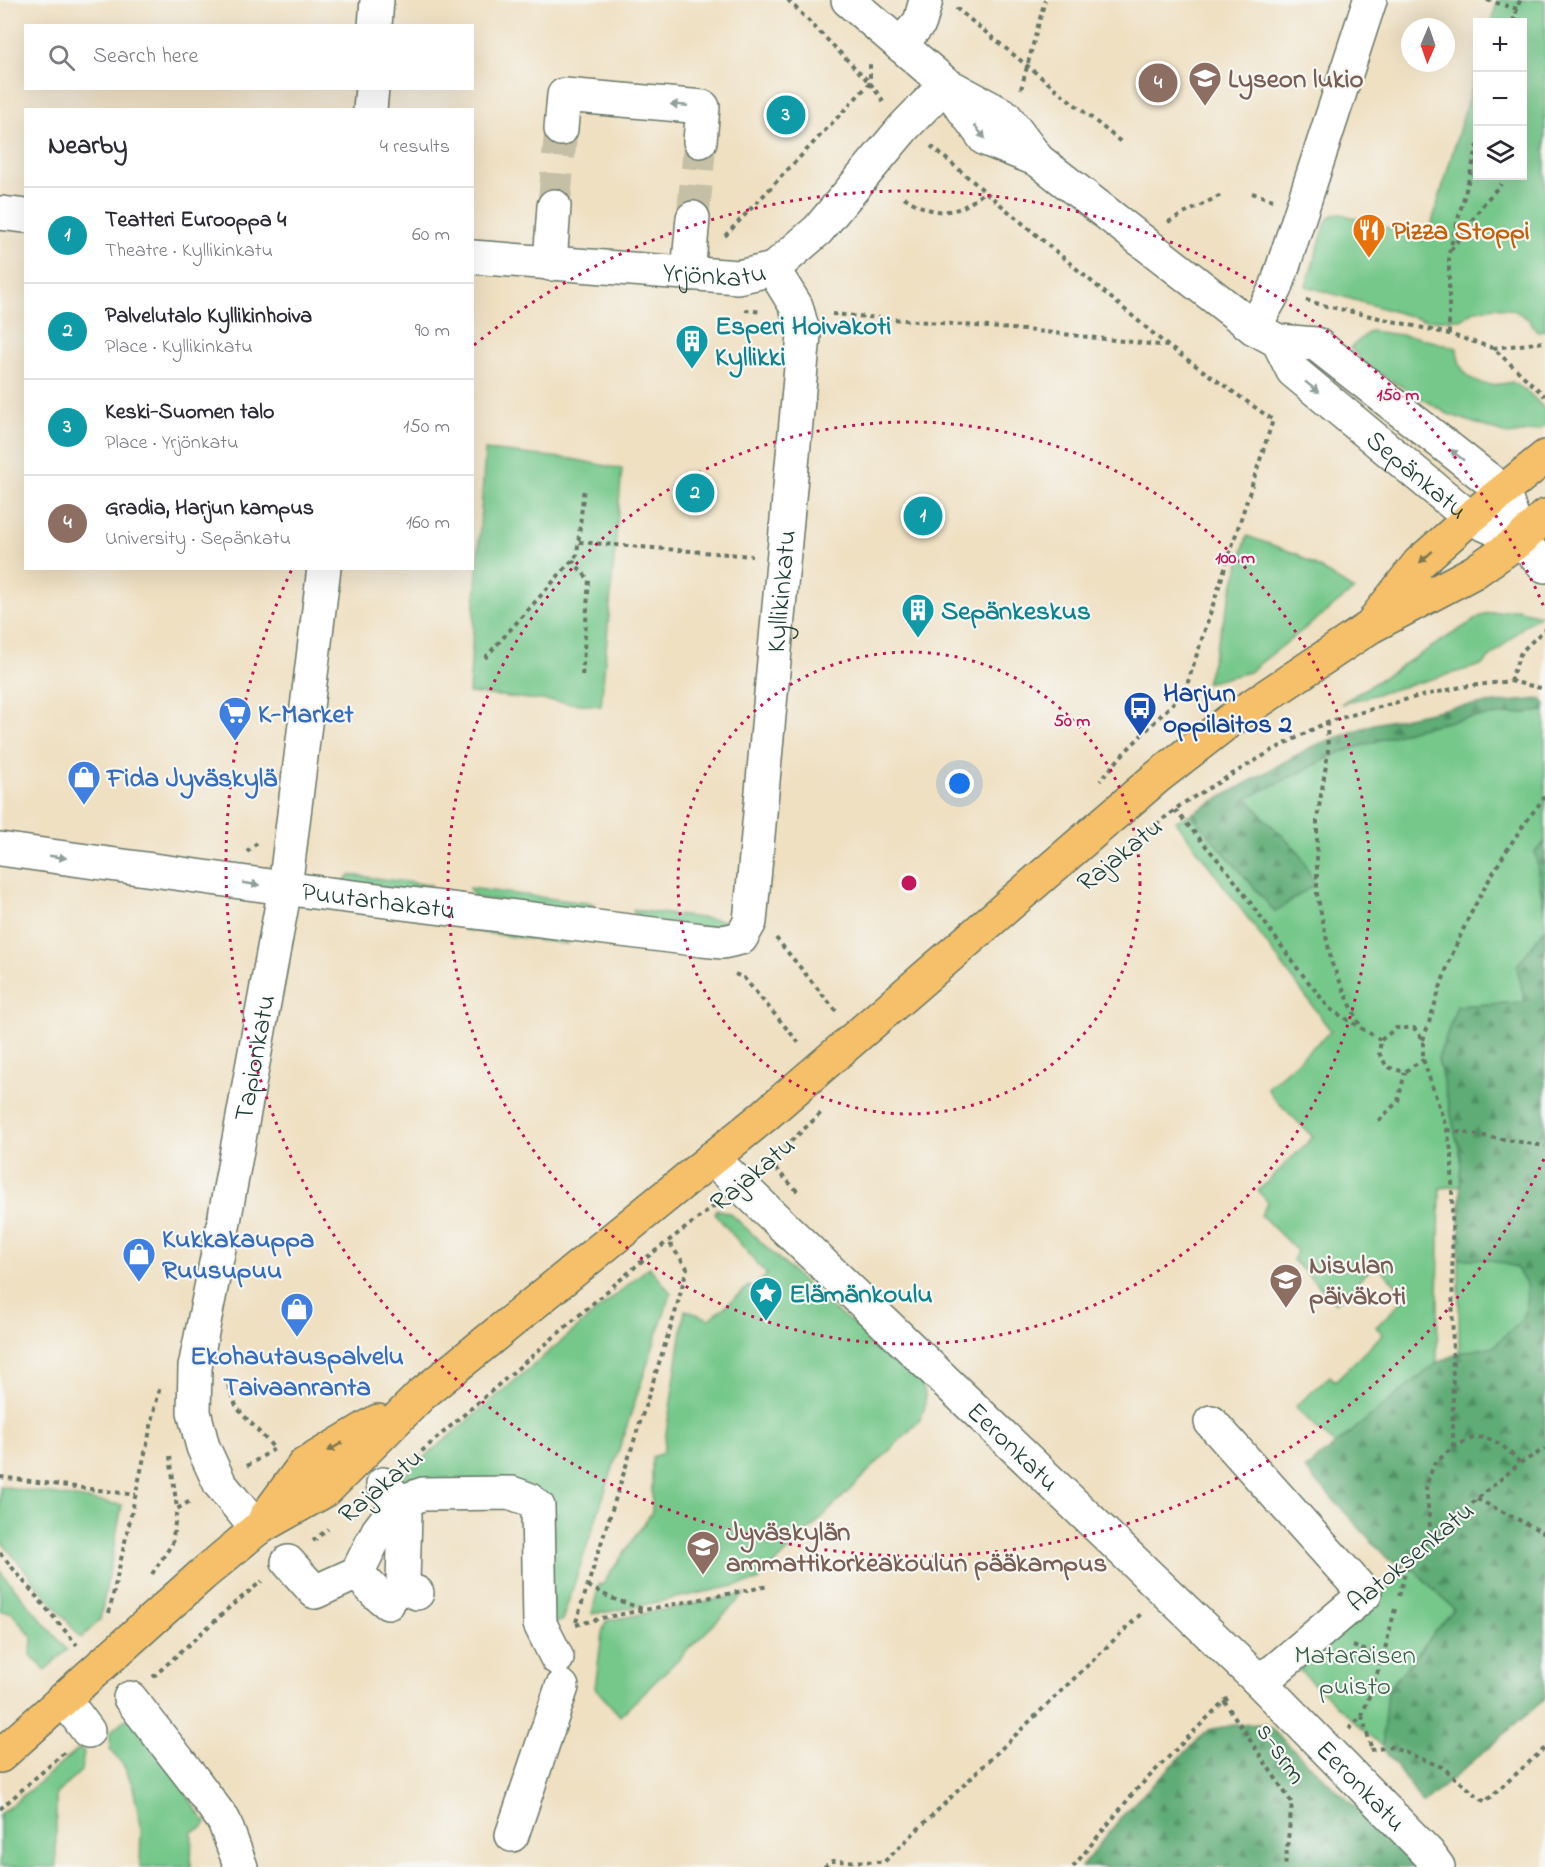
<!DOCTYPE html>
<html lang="en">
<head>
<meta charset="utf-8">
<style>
	body { margin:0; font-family:"Indie Flower",sans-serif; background:#f2f2f3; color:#2b2b33 }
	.controls { position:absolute; right:18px; top:18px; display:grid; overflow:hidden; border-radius:0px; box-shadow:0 6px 24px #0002 }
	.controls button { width:54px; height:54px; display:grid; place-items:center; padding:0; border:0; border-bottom:2px solid #e1e1e2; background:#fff; color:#2b2b33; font:30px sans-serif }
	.compass { position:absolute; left:1401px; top:18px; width:54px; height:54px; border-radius:50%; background:#fff; box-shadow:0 6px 24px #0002; rotate:182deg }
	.you { position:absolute; left:960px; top:784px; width:21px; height:21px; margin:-15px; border:4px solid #fff; border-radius:50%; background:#1a73e8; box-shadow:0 0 0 9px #1a73e833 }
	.badge { display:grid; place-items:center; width:39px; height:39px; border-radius:50%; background:#d1495b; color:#fff; font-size:20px; font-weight:700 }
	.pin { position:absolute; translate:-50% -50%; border:3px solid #fff; box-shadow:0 2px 6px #0006 }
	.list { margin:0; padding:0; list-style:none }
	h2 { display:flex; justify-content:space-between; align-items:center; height:78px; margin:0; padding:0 24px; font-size:26px }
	h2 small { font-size:20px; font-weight:400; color:#7c7c81 }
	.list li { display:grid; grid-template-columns:39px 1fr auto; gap:18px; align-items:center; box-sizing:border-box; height:96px; padding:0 24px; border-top:2px solid #e1e1e2 }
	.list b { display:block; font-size:22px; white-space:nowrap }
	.list p { margin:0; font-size:20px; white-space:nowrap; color:#7c7c81 }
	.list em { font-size:20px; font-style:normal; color:#7c7c81 }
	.icon { flex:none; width:33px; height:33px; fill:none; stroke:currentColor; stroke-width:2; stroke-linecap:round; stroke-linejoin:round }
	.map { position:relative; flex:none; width:1545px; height:1867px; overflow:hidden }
	.search { position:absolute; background:#fff; box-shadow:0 6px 24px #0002; left:24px; top:24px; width:450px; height:66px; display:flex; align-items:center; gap:15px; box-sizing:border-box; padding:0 21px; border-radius:0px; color:#7c7c81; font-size:22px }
	.panel { position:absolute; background:#fff; box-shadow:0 6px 24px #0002; left:24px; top:108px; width:450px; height:462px; border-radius:0px }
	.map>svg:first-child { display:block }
</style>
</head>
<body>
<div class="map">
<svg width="1545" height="1867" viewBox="0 0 1545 1867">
	<defs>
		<pattern id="forest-firs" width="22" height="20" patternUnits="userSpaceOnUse" patternTransform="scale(1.5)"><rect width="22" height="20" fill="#5fac76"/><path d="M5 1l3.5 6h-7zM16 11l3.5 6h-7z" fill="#4e8d62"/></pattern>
	</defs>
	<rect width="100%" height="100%" fill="#f6f6f2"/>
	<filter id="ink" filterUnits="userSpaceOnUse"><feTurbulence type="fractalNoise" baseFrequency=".0167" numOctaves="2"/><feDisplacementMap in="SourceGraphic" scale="12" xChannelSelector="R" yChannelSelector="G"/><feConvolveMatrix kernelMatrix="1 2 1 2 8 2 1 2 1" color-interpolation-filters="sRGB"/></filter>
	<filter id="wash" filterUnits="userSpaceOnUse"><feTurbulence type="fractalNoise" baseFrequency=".008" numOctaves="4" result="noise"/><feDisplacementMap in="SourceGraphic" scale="24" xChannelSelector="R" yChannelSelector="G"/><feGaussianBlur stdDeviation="1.35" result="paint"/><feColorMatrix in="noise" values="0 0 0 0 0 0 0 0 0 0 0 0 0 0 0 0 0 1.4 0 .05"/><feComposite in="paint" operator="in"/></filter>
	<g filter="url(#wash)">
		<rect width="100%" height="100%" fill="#efe0c2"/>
		<path fill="#74c78a" stroke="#4a825f" stroke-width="1.5" d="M1498,0h47v330l-8,1 -8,-11 -15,-10 -19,-3 -19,3 -13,9 -40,1 -117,-34 20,-64c5,-7 8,-8 16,-8l85,26 50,-171 1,107h44v-154h-31z
			M1370,331l47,6 40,11c2,33 25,42 55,34l17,11 16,16v17l-6,4 -30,5 -61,-21 -79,-47 -19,-19z
			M485,450l87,9 50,10 -21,237 -132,-13z
			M1247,536l50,18 57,36 -105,82 -43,11z
			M1517,609l23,6 -17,12 -41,38 -141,39 143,-90z
			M1545,711v131l-10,10 10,63v14l-28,37 8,36 -68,4 -19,53 23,98 -1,29 -20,2 -3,175 -102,82 -40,-38 35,-31 5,5 48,-47 -7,-7 31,-31 -31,-32 -40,39 -43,-43 4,-9 -36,-36 7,-13 -10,-11 55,-54 -41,-41 -5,-8 64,-57 -155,-210 15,-7 84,98 -10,-93 -18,-21 92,-45 75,-24 52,-11z
			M350,875l81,10 -9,8 -80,-10z
			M469,888l125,16 -9,8 -110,-14z
			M633,910l95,11 -9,9 -81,-10z
			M472,922l87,12 8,10 -103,-14z
			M716,1209l15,5 101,95 50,34 38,34 5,17v13l-6,14 -161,160 -149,31 -17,2 7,-30 3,1 50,-73v-55l11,-4 22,-143 25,9 39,-33 2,2 16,-13 -52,-61z
			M1459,1259h29l28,8 10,17 1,21 -6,16 -27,25 -35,7z
			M649,1267l22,26 -109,328 -11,3 -3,-119 -139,-22 -9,-5z
			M0,1486l122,19 -22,115 -19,18 -81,-98z
			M1410,1566l44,43 -67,82 -5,56 -83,-77z
			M0,1571l67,79 -22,20 -14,-15 1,-18 -21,-25 -11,-1z
			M745,1594l-125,122 -25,-28 7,-55 4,-12z
			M135,1718l71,105 -4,5 -10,3 -1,36h-51l1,-41 -8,-39 -9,-21 -14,-17v-17l14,-12z
			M80,1748l4,4 -3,19 -25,23v73h-56v-52z"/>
		<path fill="url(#forest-firs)" stroke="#3f7455" stroke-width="1.5" d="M1540,699l5,5v7l-79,7 -52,11 -75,24 -92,45 18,21 34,33 16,32 -40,28 -84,-98 122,-68 61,-22 80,-17z
			M1545,842v73l-10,-63z
			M1545,929v770l-122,105 -41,-57 5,-56 67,-82 -44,-43 -22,-7 -83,-90 132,-106 22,-10 35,-7 27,-25 6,-16 -1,-21 -10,-17 -28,-8h-29l2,-102 -23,-98 19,-53 68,-4 -8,-36z
			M1266,1724l139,129 8,14h-332l47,-58 80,-79 26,-5z"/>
	</g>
	<g filter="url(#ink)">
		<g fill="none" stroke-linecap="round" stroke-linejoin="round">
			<path stroke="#c5bfa6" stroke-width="33" stroke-dasharray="33 16" stroke-linecap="butt" d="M554,206l7,-77
				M693,218l7,-77"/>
			<g stroke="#687666" stroke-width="36">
				<g id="minor">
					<path d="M848,0l98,84 59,32 33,44 216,168 24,13 38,3 187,147 17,49"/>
					<path d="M375,26l2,-26"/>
					<path d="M900,45l20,-23 6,-22"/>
					<path d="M950,91l35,48 53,21"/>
					<path d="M370,110l2,-22"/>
					<path d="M561,129l3,-34 139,12 -3,34"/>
					<path d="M0,213l26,3"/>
					<path id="s1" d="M472,257l266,20 35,-8 45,-39 86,-103 42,-43"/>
					<path d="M550,264l4,-58"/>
					<path d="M688,274l5,-56"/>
					<path d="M1254,328l22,-40 94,-288"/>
					<path id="s2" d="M1278,341l15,30 177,147 50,22 25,26"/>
					<path id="s3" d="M0,849l321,44 381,47 21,2 18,-4 9,-16 54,-587 -8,-29 -23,-37"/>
					<path id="s4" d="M712,1158l546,522 170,173 10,14"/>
					<path d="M1211,1422l154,172 -91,77 -16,9"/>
					<path d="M383,1484l17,18 5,13 -2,66 4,8 10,4"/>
					<path id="s5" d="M257,1529l-37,-45 -17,-37 -9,-35 1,-45 25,-124 65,-355 39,-320"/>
					<path d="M288,1562l27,30 42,-19 21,-42 22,-29 23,-8 89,-1 16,6 10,8 2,117 17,34"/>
					<path d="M357,1573l20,21 11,9"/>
					<path d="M130,1698l63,81 31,42 17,46"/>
					<path d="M64,1699l24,32"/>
					<path d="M512,1835l50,-148"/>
				</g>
			</g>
			<g stroke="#687666" stroke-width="36">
				<path id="major" d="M1376,618l43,-55 51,-45 75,-61
					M265,1518l39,-53 74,-44
					M0,1756l202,-181 55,-46 69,-39 95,-95 342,-278 393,-339 73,-57 141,-94 104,-55 46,-32 25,-24"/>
			</g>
			<path stroke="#687666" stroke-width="4" stroke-dasharray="4.5 4.5" stroke-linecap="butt" d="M788,0l82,83 14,19
				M1487,0l30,9
				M956,8l165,134
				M1513,22l7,-22
				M1021,89l24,-89
				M931,146l237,200 105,74 -88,271 -62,63 -23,27
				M1252,193l21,7
				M904,197c29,20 54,20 80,-5
				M1168,222l55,-28
				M725,236l145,-153v-21
				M1451,250l34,-48 16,-18
				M1306,300l16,5 127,29 44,14 52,48
				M745,310l17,2
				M832,314l204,17 131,15
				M1449,334v-81l29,-108
				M1493,348l52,-6
				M579,542l173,14
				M572,560l17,20 -7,97
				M485,658l92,-103 7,-68
				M1510,681l35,8
				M1327,722l1,31 -11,66v75l15,70 29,64 20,12 -2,13 8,14 18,5 18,-13
				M1175,810l54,63 69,96 32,40 31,19
				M1142,836l40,-32 91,-54 54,-28 81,-23 53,-12 49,-6 11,-29 24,-23
				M247,852l12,-11
				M776,938l60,73
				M735,974l9,4 55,65
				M1381,1040l15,-12h18l9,12v19l24,71 5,25 1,292 -19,17 -8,22 5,51
				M1423,1040c9,-25 16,-51 25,-75 21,-55 60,-123 97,-168
				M1379,1121l19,-20 7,-29
				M1447,1130l98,16
				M769,1162l31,32
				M765,1166l56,-53
				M228,1385l9,23 37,40
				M1453,1447c6,-2 12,-6 18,-8 19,-7 38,11 49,24
				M170,1456l7,53
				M408,1463l234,-202 75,-57
				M247,1466l29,-18
				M0,1477l136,18
				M1477,1499l68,34
				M313,1541l15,-12
				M0,1553l77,92
				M1389,1573l131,-110 25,-14
				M152,1574l20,-30 5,-35 15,-9
				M588,1586l23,12 32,11
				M1399,1596l10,-39
				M109,1613l51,-227
				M576,1622l100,-312 11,-42 -19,-27
				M576,1625l26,-7 167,-32
				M1353,1646l30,11
				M153,1677l78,-71 31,-25
				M1224,1701l68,102 -7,64
				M1362,1716l9,31
				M1349,1729l13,-13 21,-59 12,-48
				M1370,1750l21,-3 51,20 43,35 60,-54
				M0,1809l65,-57
				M824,1867l8,-6 52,1 259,-250
				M1073,1867l62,-76 89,-90 8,-5"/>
			<use href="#minor" stroke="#fff" stroke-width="33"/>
			<use href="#major" stroke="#f6c06b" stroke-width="33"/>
		</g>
		<defs><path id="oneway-solid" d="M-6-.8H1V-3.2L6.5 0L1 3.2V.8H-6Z" transform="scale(1.5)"/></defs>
		<g fill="#8f9e9a">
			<use href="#oneway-solid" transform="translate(679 105) rotate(-175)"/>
			<use href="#oneway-solid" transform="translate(980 132) rotate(52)"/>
			<use href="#oneway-solid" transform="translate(1312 387) rotate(39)"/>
			<use href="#oneway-solid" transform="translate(1457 455) rotate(-142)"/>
			<use href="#oneway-solid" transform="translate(58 857) rotate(8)"/>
			<use href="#oneway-solid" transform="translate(251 884) rotate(8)"/>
		</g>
		<g fill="#80784d">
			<use href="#oneway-solid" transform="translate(1426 557) rotate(138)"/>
			<use href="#oneway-solid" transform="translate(335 1447) rotate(149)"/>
		</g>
	</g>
	<g fill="none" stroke="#c2185b" stroke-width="3" stroke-dasharray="3 6">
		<circle cx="909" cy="883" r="231"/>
		<circle cx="909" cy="883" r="461"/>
		<path d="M1544 1159A692 692 0 1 1 292 569M474 345A692 692 0 0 1 1544 607"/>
	</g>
	<defs>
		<g id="school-pin" transform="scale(1.725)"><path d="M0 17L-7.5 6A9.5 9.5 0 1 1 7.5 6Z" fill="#8d6e63" stroke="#f6f6f2"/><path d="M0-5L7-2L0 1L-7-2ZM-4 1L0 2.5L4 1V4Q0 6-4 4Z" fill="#fff"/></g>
		<g id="restaurant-pin" transform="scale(1.725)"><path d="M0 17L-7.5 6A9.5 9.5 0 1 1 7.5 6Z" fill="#e8710a" stroke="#f6f6f2"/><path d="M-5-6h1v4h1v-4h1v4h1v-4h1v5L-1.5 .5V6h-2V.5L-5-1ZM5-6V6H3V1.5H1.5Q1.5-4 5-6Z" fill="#fff"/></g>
		<g id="building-pin" transform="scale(1.725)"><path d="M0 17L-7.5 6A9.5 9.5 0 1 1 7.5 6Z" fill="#0f9aa8" stroke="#f6f6f2"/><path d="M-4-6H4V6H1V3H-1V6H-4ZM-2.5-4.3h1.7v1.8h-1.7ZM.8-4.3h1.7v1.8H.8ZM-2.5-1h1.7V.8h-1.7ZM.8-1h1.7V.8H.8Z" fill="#fff"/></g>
		<g id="bus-pin" transform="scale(1.725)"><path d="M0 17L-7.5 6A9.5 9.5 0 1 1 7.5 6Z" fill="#1a4fb4" stroke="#f6f6f2"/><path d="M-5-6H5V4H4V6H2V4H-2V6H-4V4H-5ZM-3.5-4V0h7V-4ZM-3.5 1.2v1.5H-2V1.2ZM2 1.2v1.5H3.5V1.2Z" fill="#fff"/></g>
		<g id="supermarket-pin" transform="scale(1.725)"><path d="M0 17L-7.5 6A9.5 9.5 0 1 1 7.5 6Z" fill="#3f7fe0" stroke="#f6f6f2"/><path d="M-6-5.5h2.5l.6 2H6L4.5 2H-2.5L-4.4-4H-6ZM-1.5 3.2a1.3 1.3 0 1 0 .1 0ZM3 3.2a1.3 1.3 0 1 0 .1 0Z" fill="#fff"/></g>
		<g id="shop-pin" transform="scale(1.725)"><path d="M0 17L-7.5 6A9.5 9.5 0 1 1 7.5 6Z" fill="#3f7fe0" stroke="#f6f6f2"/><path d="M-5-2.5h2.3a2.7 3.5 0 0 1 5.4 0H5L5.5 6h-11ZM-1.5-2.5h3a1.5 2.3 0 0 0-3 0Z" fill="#fff"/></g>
		<g id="sight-pin" transform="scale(1.725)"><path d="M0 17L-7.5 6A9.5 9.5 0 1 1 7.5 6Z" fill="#0f9aa8" stroke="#f6f6f2"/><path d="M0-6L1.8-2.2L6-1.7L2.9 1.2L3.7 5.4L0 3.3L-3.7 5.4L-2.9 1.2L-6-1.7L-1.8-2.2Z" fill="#fff"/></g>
		<g id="university-pin" transform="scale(1.725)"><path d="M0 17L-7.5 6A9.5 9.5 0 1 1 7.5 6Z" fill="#8d6e63" stroke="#f6f6f2"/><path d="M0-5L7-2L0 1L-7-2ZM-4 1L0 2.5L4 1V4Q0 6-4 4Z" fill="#fff"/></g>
	</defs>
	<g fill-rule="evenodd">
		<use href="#school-pin" x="1205" y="78"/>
		<use href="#restaurant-pin" x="1369" y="230"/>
		<use href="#building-pin" x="692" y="341"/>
		<use href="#building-pin" x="918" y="610"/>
		<use href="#bus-pin" x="1140" y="708"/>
		<use href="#supermarket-pin" x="235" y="713"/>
		<use href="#shop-pin" x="84" y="777"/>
		<use href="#shop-pin" x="139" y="1254"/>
		<use href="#school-pin" x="1286" y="1280"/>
		<use href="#sight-pin" x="766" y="1293"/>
		<use href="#shop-pin" x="297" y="1309"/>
		<use href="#university-pin" x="703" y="1547"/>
	</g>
	<g text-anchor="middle" stroke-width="4.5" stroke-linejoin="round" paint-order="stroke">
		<g font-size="27" font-weight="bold" fill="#785e54" stroke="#f6f6f2" text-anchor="start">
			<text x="1228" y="87">Lyseon lukio</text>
			<text x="1309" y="1273">Nisulan<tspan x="1309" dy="31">päiväkoti</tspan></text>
			<text x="726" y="1540">Jyväskylän<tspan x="726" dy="31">ammattikorkeakoulun pääkampus</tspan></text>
		</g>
		<g font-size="27" font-weight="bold" fill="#c56008" stroke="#f6f6f2" text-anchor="start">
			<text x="1392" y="239">Pizza Stoppi</text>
		</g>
		<g font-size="27" fill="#1f3d34" stroke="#f6f6f2">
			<text dy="9" stroke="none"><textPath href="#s1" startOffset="243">Yrjönkatu</textPath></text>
			<text dy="9" stroke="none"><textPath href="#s2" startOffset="195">Sepänkatu</textPath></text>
			<text dy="9" stroke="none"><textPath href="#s3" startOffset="1098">Kyllikinkatu</textPath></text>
			<text transform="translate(1119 854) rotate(-39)" y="9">Rajakatu</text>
			<text dy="9" stroke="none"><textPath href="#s3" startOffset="382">Puutarhakatu</textPath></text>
			<text dy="9" stroke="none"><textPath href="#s5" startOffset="495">Tapionkatu</textPath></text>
			<text transform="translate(752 1173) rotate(-40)" y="9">Rajakatu</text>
			<text dy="9" stroke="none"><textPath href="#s4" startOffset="417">Eeronkatu</textPath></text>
			<text transform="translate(380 1485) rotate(-40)" y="9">Rajakatu</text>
			<text transform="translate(1410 1556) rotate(-40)" y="9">Aatoksenkatu</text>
			<text transform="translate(1282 1753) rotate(56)" y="9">s-srm</text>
			<text dy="9" stroke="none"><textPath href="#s4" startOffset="903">Eeronkatu</textPath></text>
		</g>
		<g font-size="27" font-weight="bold" fill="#0d838f" stroke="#f6f6f2" text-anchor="start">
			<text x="715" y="334">Esperi Hoivakoti<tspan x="715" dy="31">Kyllikki</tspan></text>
			<text x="941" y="619">Sepänkeskus</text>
			<text x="789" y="1302">Elämänkoulu</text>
		</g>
		<g font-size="27" font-weight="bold" fill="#164399" stroke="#f6f6f2" text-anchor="start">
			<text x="1163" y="701">Harjun<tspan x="1163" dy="31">oppilaitos 2</tspan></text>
		</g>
		<g font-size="27" font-weight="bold" fill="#366cbe" stroke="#f6f6f2" text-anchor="start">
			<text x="258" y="722">K-Market</text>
			<text x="107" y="786">Fida Jyväskylä</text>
			<text x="162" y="1247">Kukkakauppa<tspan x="162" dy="31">Ruusupuu</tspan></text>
			<text x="297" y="1364" text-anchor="middle">Ekohautauspalvelu<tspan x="297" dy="31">Taivaanranta</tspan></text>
		</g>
		<g font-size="27" fill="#34604a" stroke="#f6f6f2">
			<text x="1355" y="1663">Mataraisen<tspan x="1355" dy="31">puisto</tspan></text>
		</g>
	</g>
	<circle cx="909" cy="883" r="9" fill="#c2185b" stroke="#f6f6f2" stroke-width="3"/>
	<g font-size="18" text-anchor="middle" font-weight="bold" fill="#c2185b" stroke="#f6f6f2" stroke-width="4.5" stroke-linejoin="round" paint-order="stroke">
		<text x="1398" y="400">150 m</text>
		<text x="1235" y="563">100 m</text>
		<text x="1072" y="726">50 m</text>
	</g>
</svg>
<div class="controls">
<button>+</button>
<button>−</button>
<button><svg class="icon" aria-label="layers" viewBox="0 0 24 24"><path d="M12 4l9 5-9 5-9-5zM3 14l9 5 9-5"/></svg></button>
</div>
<svg class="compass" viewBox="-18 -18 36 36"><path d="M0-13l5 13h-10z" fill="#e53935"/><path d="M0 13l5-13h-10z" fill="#7c7c81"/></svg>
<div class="you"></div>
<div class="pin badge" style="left:923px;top:516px;background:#0f9aa8">1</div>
<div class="pin badge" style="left:695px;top:493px;background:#0f9aa8">2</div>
<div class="pin badge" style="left:786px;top:115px;background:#0f9aa8">3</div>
<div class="pin badge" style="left:1158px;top:83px;background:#8d6e63">4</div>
<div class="search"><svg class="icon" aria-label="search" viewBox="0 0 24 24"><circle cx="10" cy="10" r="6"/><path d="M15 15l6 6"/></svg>Search here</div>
<section class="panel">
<h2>Nearby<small>4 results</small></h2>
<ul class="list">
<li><span class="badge" style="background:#0f9aa8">1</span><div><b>Teatteri Eurooppa 4</b><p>Theatre · Kyllikinkatu</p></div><em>60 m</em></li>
<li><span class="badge" style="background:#0f9aa8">2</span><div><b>Palvelutalo Kyllikinhoiva</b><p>Place · Kyllikinkatu</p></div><em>90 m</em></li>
<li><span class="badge" style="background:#0f9aa8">3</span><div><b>Keski-Suomen talo</b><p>Place · Yrjönkatu</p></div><em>150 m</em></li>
<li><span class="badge" style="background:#8d6e63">4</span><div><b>Gradia, Harjun kampus</b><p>University · Sepänkatu</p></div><em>160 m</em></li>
</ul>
</section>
</div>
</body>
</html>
